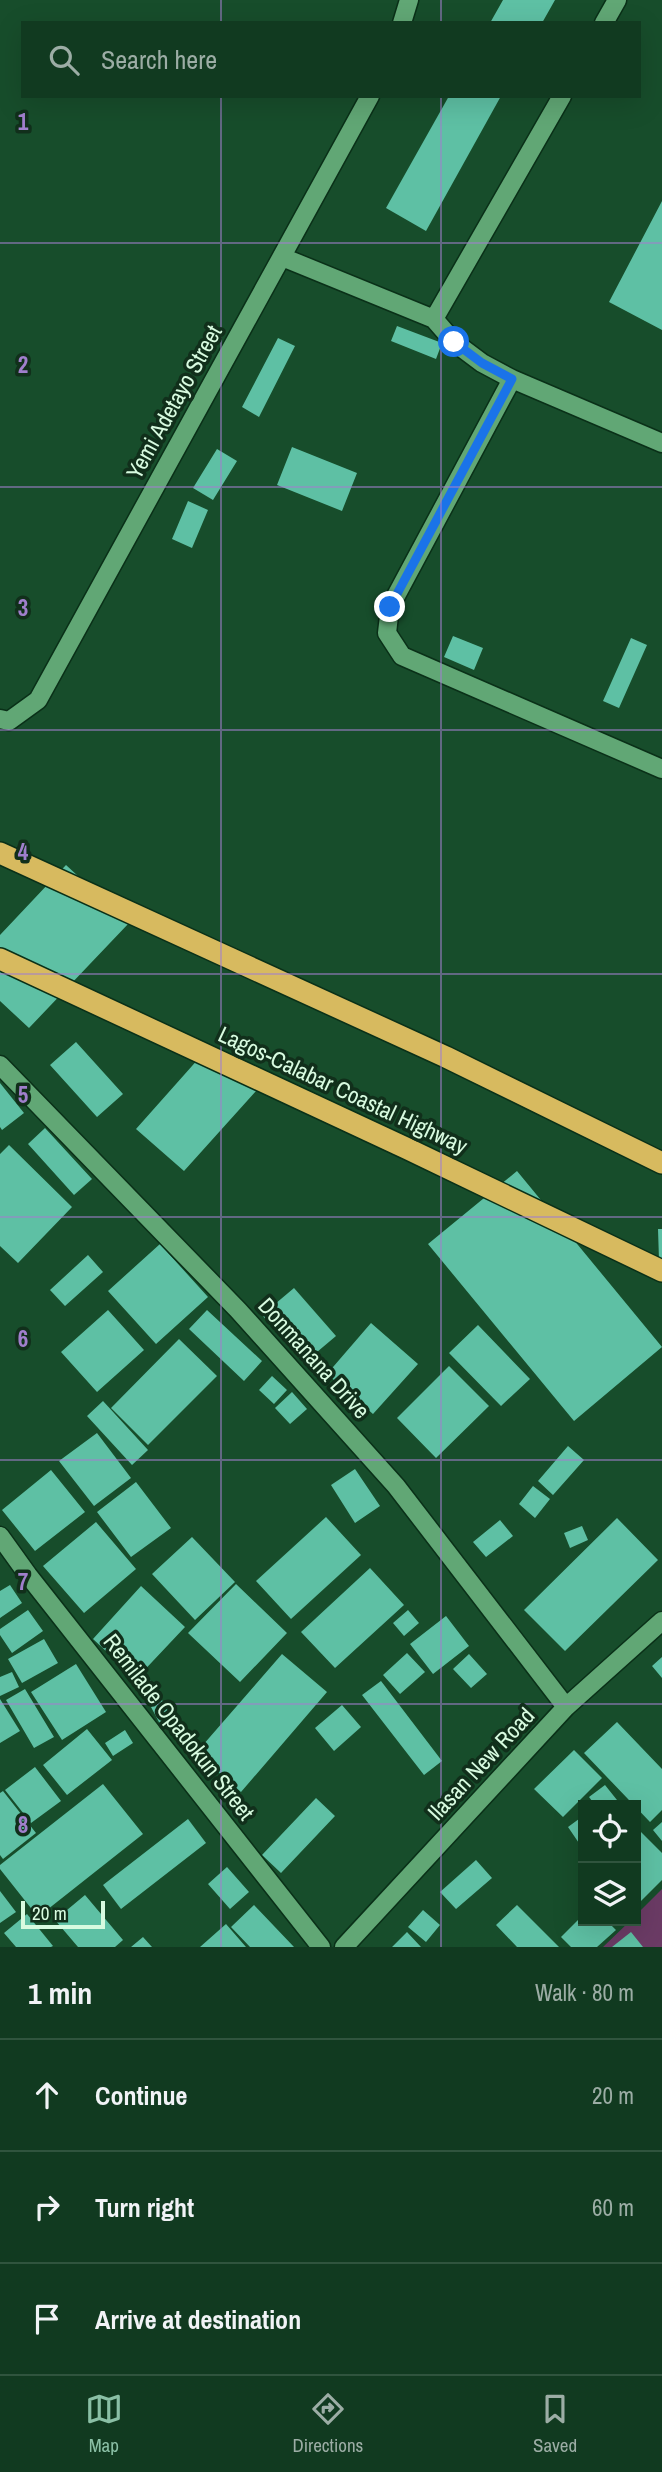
<!DOCTYPE html>
<html lang="en">
<head>
<meta charset="utf-8">
<style>
	body { margin:0; font-family:"Archivo Narrow",sans-serif; background:#1e452d; color:#f1f3f6 }
	.controls { position:absolute; right:21px; bottom:21px; display:grid; overflow:hidden; border-radius:0px; box-shadow:0 7px 28px #0002 }
	.controls button { width:63px; height:63px; display:grid; place-items:center; padding:0; border:0; border-bottom:2px solid #30543e; background:#113a20; color:#f1f3f6; font:35px sans-serif }
	.scale { position:absolute; left:21px; bottom:18px; width:84px; box-sizing:border-box; padding-left:7px; border:4px solid #d8fbe0; border-top:0; font-size:19px; line-height:24px; white-space:nowrap; color:#d8fbe0; -webkit-text-stroke:5px #112f1b; paint-order:stroke }
	.stop { position:absolute; width:21px; height:21px; margin:-16px; border:5px solid #1a73e8; border-radius:50%; background:#fff }
	.stop.end { background:#1a73e8; border-color:#fff; box-shadow:0 2px 7px #0008 }
	.list { margin:0; padding:0; list-style:none }
	h2 { display:flex; justify-content:space-between; align-items:center; height:91px; margin:0; padding:0 28px; font-size:30px }
	h2 small { font-size:23px; font-weight:400; color:#9cada5 }
	.list li { display:grid; grid-template-columns:46px 1fr auto; gap:21px; align-items:center; box-sizing:border-box; height:112px; padding:0 28px; border-top:2px solid #30543e }
	.list b { display:block; font-size:26px; white-space:nowrap }
	.list em { font-size:23px; font-style:normal; color:#9cada5 }
	.icon { flex:none; width:38px; height:38px; fill:none; stroke:currentColor; stroke-width:2; stroke-linecap:round; stroke-linejoin:round }
	.map { position:relative; flex:none; width:662px; height:1947px; overflow:hidden }
	.search { position:absolute; background:#113a20; box-shadow:0 7px 28px #0002; left:21px; right:21px; top:21px; height:77px; display:flex; align-items:center; gap:18px; box-sizing:border-box; padding:0 24px; border-radius:0px; color:#9cada5; font-size:26px }
	.sheet { height:427px; background:#113a20 }
	nav { display:flex; justify-content:space-around; align-items:center; box-sizing:border-box; height:98px; border-top:2px solid #30543e; background:#113a20; font-size:19px; color:#9cada5 }
	nav a { display:grid; justify-items:center; gap:4px }
	nav .on { color:#8abfa5 }
	.map>svg:first-child { display:block }
</style>
</head>
<body>
<div class="map">
<svg width="662" height="1947" viewBox="0 0 662 1947">
	<rect width="100%" height="100%" fill="#174d2b"/>
	<path fill="#6b3b65" d="M662,1889v58h-59l27,-26h6v-6z"/>
	<path fill="#5ec0a4" d="M503,0h52l-13,23h-52z
		M449,96h52l-75,135 -40,-23z
		M662,201v129l-53,-28z
		M397,326l45,17 -6,16 -45,-18z
		M278,338l17,8 -36,71 -17,-10z
		M292,447l65,26 -15,38 -65,-26z
		M217,449l20,12 -24,39 -20,-12z
		M188,501l20,9 -16,38 -20,-9z
		M453,636l30,12 -9,22 -30,-13z
		M631,638l16,7 -28,63 -16,-7z
		M66,865l63,58 -100,105 -29,-27v-66z
		M76,1042l47,52 -26,23 -47,-52z
		M208,1048l48,43 -72,80 -48,-42z
		M0,1083l24,30 -22,17 -2,-3z
		M45,1128l47,51 -18,16 -46,-51z
		M9,1145l63,62 -54,56 -18,-17v-92z
		M517,1171l145,176 -88,74 -146,-177z
		M658,1229h4v31h-3z
		M160,1244l48,53 -52,47 -48,-53z
		M88,1255l15,17 -38,34 -15,-16z
		M294,1288l42,48 -32,27 -42,-48z
		M108,1310l36,40 -47,42 -36,-40z
		M207,1310l55,51 -18,20 -55,-52z
		M371,1323l47,41 -45,50 -46,-40z
		M478,1325l52,54 -29,27 -52,-53z
		M179,1339l38,37 -69,69 -37,-37z
		M449,1366l40,40 -53,52 -39,-40z
		M272,1376l15,14 -13,14 -15,-14z
		M292,1392l15,17 -17,15 -15,-16z
		M103,1401l45,49 -16,15 -45,-49z
		M97,1433l34,45 -37,28 -35,-45z
		M568,1446l16,14 -31,35 -15,-14z
		M355,1469l25,37 -25,17 -24,-38z
		M51,1470l34,42 -50,39 -33,-41z
		M136,1482l35,46 -40,29 -34,-45z
		M533,1486l17,13 -15,19 -16,-14z
		M326,1517l35,38 -70,64 -35,-38z
		M617,1518l41,42 -93,91 -41,-41z
		M500,1520l13,16 -27,21 -13,-15z
		M96,1522l40,47 -52,44 -41,-47z
		M582,1526l6,14 -18,8 -6,-15z
		M192,1537l43,45 -40,38 -43,-46z
		M370,1568l34,37 -69,63 -34,-36z
		M236,1584l51,49 -47,49 -52,-49z
		M10,1585l12,18 -22,15v-27z
		M141,1586l44,41 -49,52 -43,-40z
		M28,1610l15,21 -31,22 -12,-18v-6z
		M408,1610l11,13 -15,13 -11,-13z
		M446,1616l23,30 -36,28 -23,-30z
		M44,1639l14,24 -36,20 -14,-24z
		M407,1653l18,19 -25,22 -17,-19z
		M282,1654l45,38 -86,100 -45,-39z
		M469,1654l18,20 -16,14 -18,-19z
		M662,1657v21l-10,-12z
		M76,1664l30,48 -44,28 -31,-48z
		M12,1672l7,15 -19,9v-19z
		M150,1680l11,15 -13,9 -11,-14z
		M381,1681l61,80 -18,14 -62,-80z
		M25,1689l29,48 -20,11 -28,-48z
		M0,1699l20,32 -20,12z
		M162,1700l9,17 -11,7 -9,-17z
		M342,1705l19,22 -27,24 -19,-23z
		M617,1722l45,47v41l-12,12 -66,-69z
		M87,1729l25,31 -45,35 -24,-30z
		M125,1730l8,13 -20,13 -8,-13z
		M574,1750l28,28 -39,39 -29,-28z
		M35,1767l26,34 -30,22 -26,-33z
		M103,1784l40,50 -105,83 -38,-48v-4z
		M605,1785l16,20h-26l-6,-8z
		M3,1791l33,42 -33,26 -3,-4v-62z
		M316,1798l19,18 -54,57 -19,-18z
		M583,1816v33l-15,-22z
		M188,1819l18,24 -85,66 -18,-24z
		M662,1822v19l-9,-11z
		M636,1827l26,26v27l-26,26z
		M476,1860l16,18 -36,31 -16,-17z
		M227,1867l22,25 -19,17 -22,-25z
		M0,1891l16,21 -16,11z
		M85,1895l38,45 -8,7h-37l-23,-27z
		M254,1905l40,42h-44l-19,-20z
		M517,1905l42,42h-42l-21,-22z
		M423,1910l17,15 -14,17 -18,-15z
		M27,1914l26,32 -2,1h-35l-12,-14z
		M583,1915v6h24l9,9 -19,17h-26l-10,-10z
		M226,1924l20,23h-46z
		M407,1932l14,15h-29z
		M631,1932l12,15h-31z
		M143,1937l9,10h-21z"/>
	<g fill="none" stroke-linecap="round" stroke-linejoin="round">
		<g stroke="#0a3018" stroke-width="21">
			<path id="street" d="M402,23l7,-23
				M604,23l13,-23
				M282,257l152,62 20,23 28,21 30,16 150,64
				M434,319l128,-223
				M512,379l-122,228 -3,26 15,23 260,113
				M0,719l9,2 29,-21 332,-604
				M0,1065l238,245 158,176 170,221
				M0,1536l28,39 293,372
				M344,1947l222,-240 96,-86"/>
		</g>
		<g stroke="#0a3018" stroke-width="24">
			<path id="highway" d="M0,853l446,204 216,106
				M0,959l408,190 254,122"/>
		</g>
		<use href="#street" stroke="#61a775" stroke-width="18"/>
		<use href="#highway" stroke="#d7ba5f" stroke-width="21"/>
	</g>
	<g fill="none" stroke-linecap="round" stroke-linejoin="round">
		<path stroke="#1a73e8" stroke-width="9" d="M390,607l122,-228 -30,-16 -28,-21"/>
	</g>
	<path fill="none" stroke="#a07fcc" stroke-width="2" stroke-opacity="0.55" d="M221,0v23M441,0v23M221,96v1851M441,96v1851M0,243h662M0,487h662M0,730h662M0,974h662M0,1217h662M0,1460h662M0,1704h662"/>
	<g text-anchor="middle" stroke-width="7" stroke-linejoin="round" paint-order="stroke">
		<g font-size="23" fill="#d8fbe0" stroke="#112f1b">
			<text transform="translate(174 402) rotate(-61)" y="8">Yemi Adetayo Street</text>
			<text transform="translate(343 1090) rotate(25)" y="8">Lagos-Calabar Coastal Highway</text>
			<text transform="translate(314 1358) rotate(48)" y="8">Donmanana Drive</text>
			<text transform="translate(179 1727) rotate(52)" y="8">Remilade Opadokun Street</text>
			<text transform="translate(481 1764) rotate(-47)" y="8">Ilasan New Road</text>
		</g>
	</g>
	<g font-size="23" text-anchor="middle" font-weight="bold" fill="#a07fcc" stroke="#112f1b" stroke-width="7" stroke-linejoin="round" paint-order="stroke">
		<text x="23" y="130">1</text>
		<text x="23" y="373">2</text>
		<text x="23" y="616">3</text>
		<text x="23" y="860">4</text>
		<text x="23" y="1103">5</text>
		<text x="23" y="1347">6</text>
		<text x="23" y="1590">7</text>
		<text x="23" y="1833">8</text>
	</g>
</svg>
<div class="controls">
<button><svg class="icon" aria-label="locate" viewBox="0 0 24 24"><circle cx="12" cy="12" r="6"/><path d="M12 2v4M12 18v4M2 12h4M18 12h4"/></svg></button>
<button><svg class="icon" aria-label="layers" viewBox="0 0 24 24"><path d="M12 4l9 5-9 5-9-5zM3 14l9 5 9-5"/></svg></button>
</div>
<div class="scale">20 m</div>
<div class="stop" style="left:454px;top:342px"></div>
<div class="stop end" style="left:390px;top:607px"></div>
<div class="search"><svg class="icon" aria-label="search" viewBox="0 0 24 24"><circle cx="10" cy="10" r="6"/><path d="M15 15l6 6"/></svg>Search here</div>
</div>
<section class="sheet">
<h2>1 min<small>Walk · 80 m</small></h2>
<ul class="list">
<li><svg class="icon" aria-label="ahead" viewBox="0 0 24 24"><path d="M12 20V5M6 11l6-6 6 6"/></svg><div><b>Continue</b></div><em>20 m</em></li>
<li><svg class="icon" aria-label="right" viewBox="0 0 24 24"><path d="M7 20v-9h11M14 6l5 5-5 5"/></svg><div><b>Turn right</b></div><em>60 m</em></li>
<li><svg class="icon" aria-label="arrive" viewBox="0 0 24 24"><path d="M6 21V4h12l-3 4 3 4H6"/></svg><div><b>Arrive at destination</b></div></li>
</ul>
</section>
<nav>
<a class="on"><svg class="icon" aria-label="map" viewBox="0 0 24 24"><path d="M3 6l6-2 6 2 6-2v14l-6 2-6-2-6 2zM9 4v14M15 6v14"/></svg>Map</a>
<a><svg class="icon" aria-label="directions" viewBox="0 0 24 24"><path d="M12 3l9 9-9 9-9-9zM9 14v-3h6M13 9l2 2-2 2"/></svg>Directions</a>
<a><svg class="icon" aria-label="saved" viewBox="0 0 24 24"><path d="M7 4h10v16l-5-4-5 4z"/></svg>Saved</a>
</nav>
</body>
</html>
